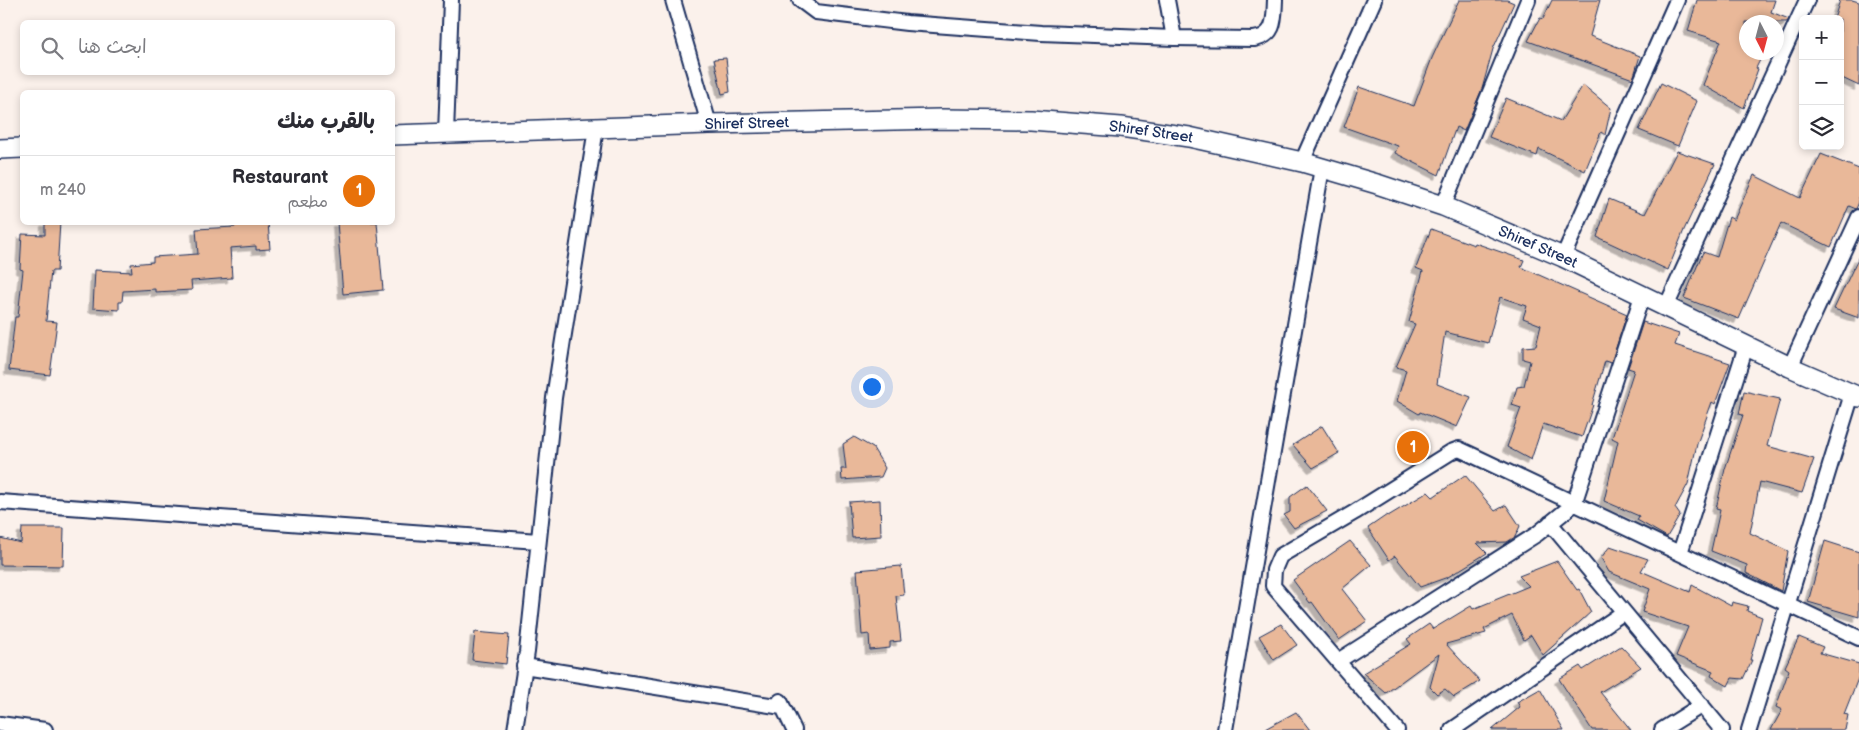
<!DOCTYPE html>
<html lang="ar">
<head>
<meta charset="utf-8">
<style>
	body { margin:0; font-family:"Balsamiq Sans","Playpen Sans Arabic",sans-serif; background:#f2f2f3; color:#2b2b33; direction:rtl }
	.controls { position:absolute; right:15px; top:15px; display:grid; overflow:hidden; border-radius:8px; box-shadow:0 2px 8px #0003 }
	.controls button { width:45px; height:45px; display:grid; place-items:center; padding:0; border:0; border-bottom:1px solid #e1e1e2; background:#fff; color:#2b2b33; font:25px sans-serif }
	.compass { position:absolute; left:1739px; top:15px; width:45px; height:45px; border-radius:50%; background:#fff; box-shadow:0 2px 8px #0003; rotate:174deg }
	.you { position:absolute; left:871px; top:386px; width:18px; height:18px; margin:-12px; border:4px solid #fff; border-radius:50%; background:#1a73e8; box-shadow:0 0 0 8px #1a73e833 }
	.badge { display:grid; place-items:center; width:32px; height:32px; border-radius:50%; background:#b45309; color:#fff; font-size:16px; font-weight:700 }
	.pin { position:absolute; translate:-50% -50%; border:2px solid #fff; box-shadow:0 1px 5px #0006 }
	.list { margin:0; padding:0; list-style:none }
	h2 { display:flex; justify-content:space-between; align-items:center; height:65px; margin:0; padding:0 20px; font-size:21px }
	h2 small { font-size:16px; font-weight:400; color:#7c7c81 }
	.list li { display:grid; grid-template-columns:32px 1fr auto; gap:15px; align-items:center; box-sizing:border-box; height:70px; padding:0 20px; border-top:1px solid #e1e1e2 }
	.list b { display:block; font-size:19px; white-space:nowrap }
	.list p { margin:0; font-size:16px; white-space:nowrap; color:#7c7c81 }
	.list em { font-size:16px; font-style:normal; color:#7c7c81 }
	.icon { flex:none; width:28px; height:28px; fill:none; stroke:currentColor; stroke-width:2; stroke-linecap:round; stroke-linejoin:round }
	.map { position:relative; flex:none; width:1859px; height:730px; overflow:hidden; direction:ltr }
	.search { position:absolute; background:#fff; box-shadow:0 2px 8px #0003; left:20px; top:20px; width:375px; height:55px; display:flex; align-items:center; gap:12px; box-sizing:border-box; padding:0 18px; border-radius:8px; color:#7c7c81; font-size:19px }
	.panel { position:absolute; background:#fff; box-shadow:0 2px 8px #0003; left:20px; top:90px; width:375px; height:135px; border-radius:8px; direction:rtl }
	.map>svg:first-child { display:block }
</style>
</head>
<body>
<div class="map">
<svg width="1859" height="730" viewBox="0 0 1859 730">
	<defs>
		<filter id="shadow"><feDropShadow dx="-4.5" dy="4.5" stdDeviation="0" flood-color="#0004"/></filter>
	</defs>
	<rect width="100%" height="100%" fill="#fbf1eb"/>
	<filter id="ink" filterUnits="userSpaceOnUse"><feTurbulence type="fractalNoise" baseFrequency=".02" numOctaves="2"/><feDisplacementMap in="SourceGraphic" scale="10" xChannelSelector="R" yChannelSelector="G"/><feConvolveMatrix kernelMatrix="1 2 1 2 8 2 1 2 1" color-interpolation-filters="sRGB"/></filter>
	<g filter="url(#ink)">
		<path fill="#e9b899" stroke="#1b2f5e" filter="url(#shadow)" d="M1459,0h48l7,3 -21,46 -11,40 -18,42 -8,-4 -17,48 -44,-22 3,-7 -54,-19 15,-40 55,19 18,-48z
			M1552,0h48l-10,36 50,20 -7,23 -105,-38 12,-23 3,1z
			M1697,0h78l-4,12 18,7 -2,3h-41v30h18l-8,16 2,1 -14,39 -41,-23 18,-44 -33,-10z
			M1840,0h12l7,2v84l-19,-9v-58h-6z
			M726,58l4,34 -8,2 -8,-35z
			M1661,83l36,18 -19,45 -39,-16z
			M1583,85l28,23 -6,27 -4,-3 -16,39 -46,-22 -2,7 -48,-19 17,-39 55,23z
			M1677,151l38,13 -31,66 -16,40 -71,-33 12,-38 36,15z
			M1821,154l38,15v33l-3,7 -7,-3 -18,41 -50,-24 -42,96 -55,-21 19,-46 14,5 12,-40 5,3 20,-45 46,23z
			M45,222h15l-3,49h-6l-5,50 11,1 -7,53 -41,-5 6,-53h3l5,-47 -3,-1 2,-35 23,1z
			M235,222h33l2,27 -14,1v-4l-26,2 2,30 -41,3 1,9 -37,2v-3l-32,2 -1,11h-3v8l-26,-2 2,-38 37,2 -1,-8 22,-2v-5l45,-3 -2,-25 39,-2z
			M337,222h40l6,68 -40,4z
			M1431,229l43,16 1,-2 49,17 -3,7 106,47 -16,49 -6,-2 -13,44h1l-11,32 -39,-13 -12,36 -24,-13 14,-39 -9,-3 5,-18 7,-1 6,-25 -7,-2v-12l13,-1 5,-21 -18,-7 4,-12 -27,-9 -12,46 -43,-11 -8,52 34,13 -14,30 -37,-15 -1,2 -22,-13 9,-31 -10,-3 19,-43 -6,-2 14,-51 -7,-3z
			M1859,256v62l-25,-9z
			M1643,322l36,12 -4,11 55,18 -15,41 -3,-2 -15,42 -9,40 -13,24 5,7 -13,22 -30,-17 2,-4 -35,-15 14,-60 -6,-3 22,-68 -6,-2z
			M1744,391l36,8 -13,47 47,13 -12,34 -42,-11 -10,51 38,18 -7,40 -35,-18 1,-8 -36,-14 9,-41 -4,-1 9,-40 18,-54 -4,-1z
			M1322,426l17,27 -26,15 -20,-23z
			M854,437l19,11 12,20 -4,9 -39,3 -1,-11h5l-3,-25z
			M1465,475l30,36 11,-6 14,21 -5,11 -8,5 -30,1 10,10 -39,24 -28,10 -25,-31 -6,4 -21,-32 19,-13 1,1 40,-24 5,5z
			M1307,485l20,26 -33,17 -10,-13 6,-3v-15z
			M880,500l1,36 -29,2 -3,-36z
			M22,528h42l-1,38 -63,-1v-27l21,5z
			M1350,541l21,24 -29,24 25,32 -28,19 -27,-38 -2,1 -17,-23z
			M1825,541l34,11v65l-51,-15z
			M1610,546l38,13 -7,12 49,21 2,-7 39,21 1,-4 16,4 -1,5 15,6 -12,43h2l-9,19 -11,-1 -4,8 -17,-10 2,-5 -37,-15 12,-29 -46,-15 8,-23 -41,-17 -8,-14z
			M1557,561l20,29 2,-1 12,23 -48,43 -12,-20 -7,5 -12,-25 -28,14 2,4 -40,11 34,37 -26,16 -9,-8 -8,5 -7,-7 9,-33 -53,39 -23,-20 48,-29 -4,-5 22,-15 4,5 38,-23 2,3 56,-23 -10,-10z
			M901,566l3,29 -8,1 5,45 -11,1v6l-20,2 -1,-16 -7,1 -5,-65z
			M1281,624l16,21 -23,15 -15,-24z
			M475,632l34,3 -3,29 -34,-4z
			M1799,637l24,10 -3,6 39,11v12l-15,38 4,1 -3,15h-74l11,-20 -6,-3 13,-37 -4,-3z
			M1621,646l20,21 -41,25 31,38h-39l-33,-51 21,-13 3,4z
			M1540,689l24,41h-72l28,-23 -3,-5z
			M1296,712l14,18h-47z"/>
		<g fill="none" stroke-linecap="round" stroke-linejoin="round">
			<g stroke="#1b2f5e" stroke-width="18">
				<path id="minor" d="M673,0l36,124
					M800,0l16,12 91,11 134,10 133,5 80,1c22,-3 20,-21 21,-39
					M1167,0l7,38
					M446,133l5,-133
					M1302,162l72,-162
					M1443,206l85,-206
					M1563,257l114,-257
					M1666,307l141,-307
					M1790,367l69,-150
					M0,502l538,39
					M1550,523l172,207
					M1680,553l66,-207
					M1338,661l199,-127 37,-30 68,-208
					M524,666l258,41
					M780,701l14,29
					M0,724l45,6
					M515,730l12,-78 27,-254 42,-270
					M1225,730l97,-562
					M1397,730l-124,-144 1,-16 6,-14 75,-44 96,-60 8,-3 13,6 387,183
					M1452,730l172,-118
					M1662,730l40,-25
					M1749,730l103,-336"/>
			</g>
			<g stroke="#1b2f5e" stroke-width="22">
				<g id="secondary">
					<path id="s1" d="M392,135l317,-11 232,-5 90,1 90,7 68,10 113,25 75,22 66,22 120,51 227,110 69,30"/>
					<path d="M0,149l22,-1"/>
				</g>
			</g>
			<use href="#minor" stroke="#fff" stroke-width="14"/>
			<use href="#secondary" stroke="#fff" stroke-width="19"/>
		</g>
	</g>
	<g text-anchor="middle" stroke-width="4" stroke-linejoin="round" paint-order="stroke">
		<g font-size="15" fill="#1b2f5e" stroke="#fff">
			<text dy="5" stroke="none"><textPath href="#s1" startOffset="355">Shiref Street</textPath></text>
			<text dy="5" stroke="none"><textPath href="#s1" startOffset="760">Shiref Street</textPath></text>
			<text dy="5" stroke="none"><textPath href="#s1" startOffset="1165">Shiref Street</textPath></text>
		</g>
	</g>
</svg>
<div class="controls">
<button>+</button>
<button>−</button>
<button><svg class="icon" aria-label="layers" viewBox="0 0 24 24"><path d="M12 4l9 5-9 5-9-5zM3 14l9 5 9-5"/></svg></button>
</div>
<svg class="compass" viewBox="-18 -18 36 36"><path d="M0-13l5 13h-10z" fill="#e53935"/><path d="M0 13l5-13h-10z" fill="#7c7c81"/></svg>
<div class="you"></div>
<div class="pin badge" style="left:1413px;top:447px;background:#e8710a">1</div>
<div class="search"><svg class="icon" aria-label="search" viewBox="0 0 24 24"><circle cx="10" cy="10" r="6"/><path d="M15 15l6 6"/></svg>ابحث هنا</div>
<section class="panel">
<h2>بالقرب منك<small></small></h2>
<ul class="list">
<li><span class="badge" style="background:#e8710a">1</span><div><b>Restaurant</b><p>مطعم</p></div><em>240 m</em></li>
</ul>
</section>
</div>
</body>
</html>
